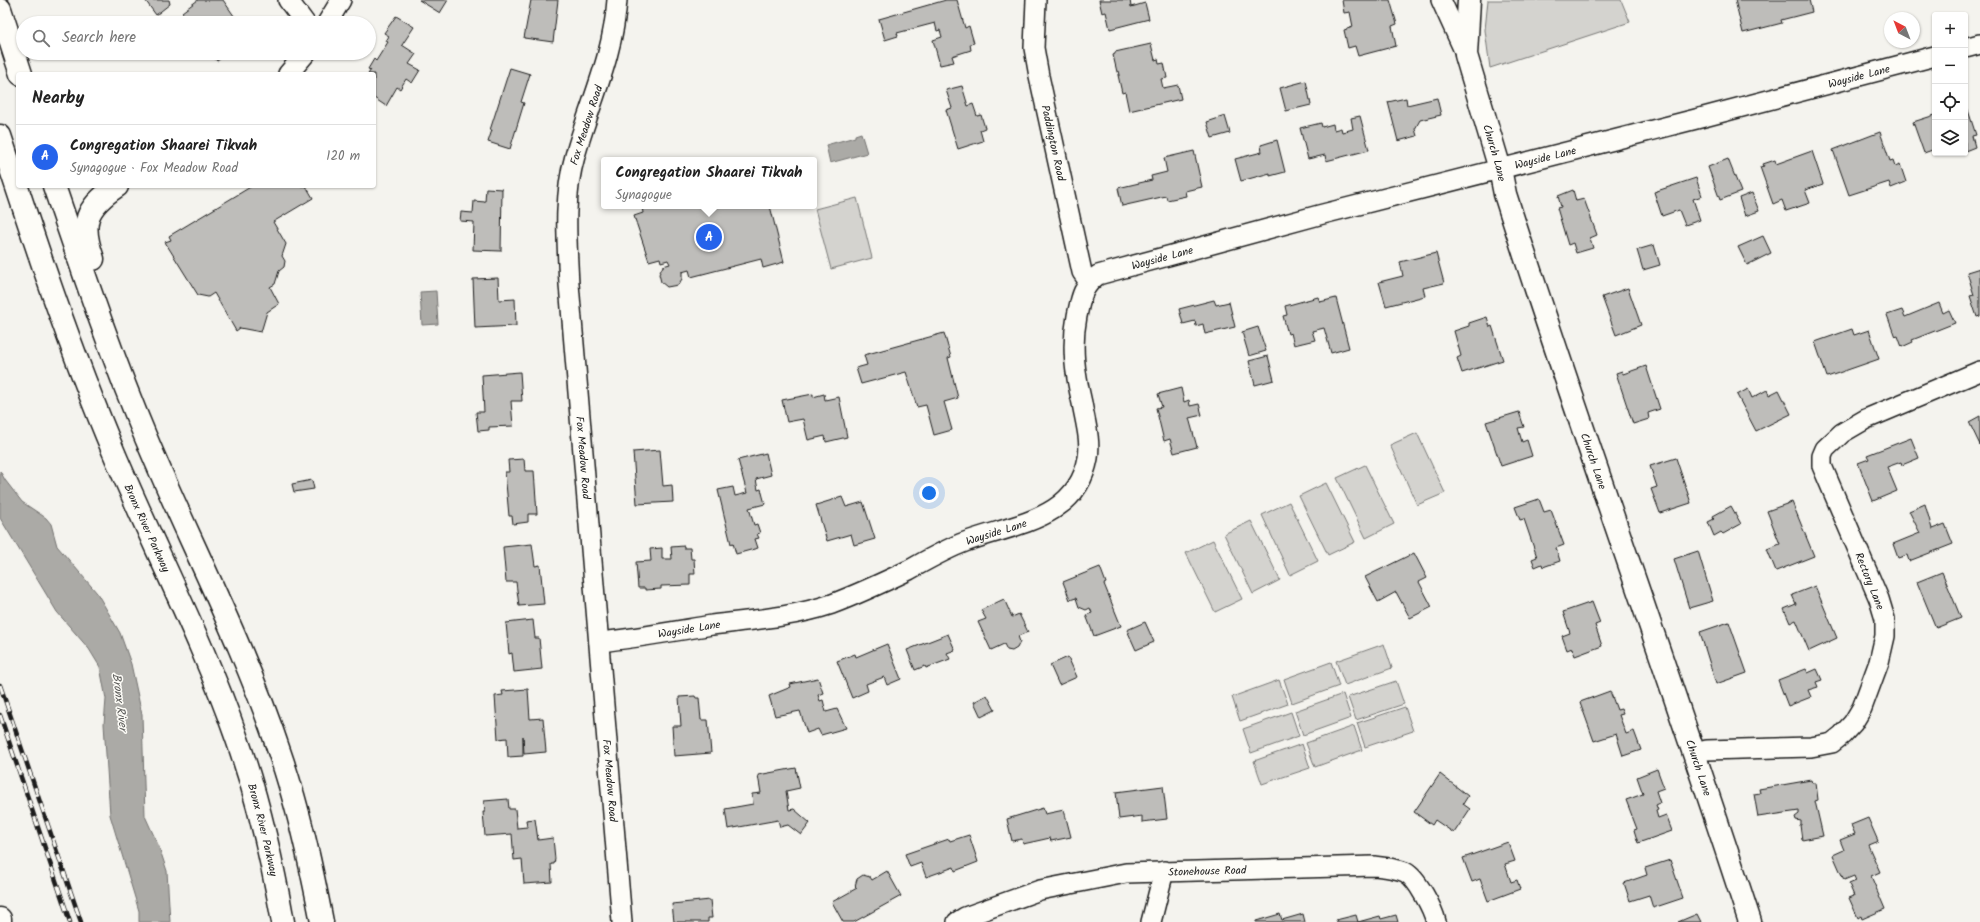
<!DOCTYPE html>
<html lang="en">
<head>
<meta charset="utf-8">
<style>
	body { margin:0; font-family:Kalam,sans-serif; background:#f2f2f2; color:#222 }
	.controls { position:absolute; right:12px; top:12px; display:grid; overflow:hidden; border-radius:4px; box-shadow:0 1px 3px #0004 }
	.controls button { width:36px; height:36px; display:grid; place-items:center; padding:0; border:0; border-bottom:1px solid #e0e0e0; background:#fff; color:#222; font:20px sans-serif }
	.compass { position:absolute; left:1884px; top:12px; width:36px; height:36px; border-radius:50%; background:#fff; box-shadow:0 1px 3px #0004; rotate:318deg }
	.you { position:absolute; left:929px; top:493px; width:14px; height:14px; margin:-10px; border:3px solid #fff; border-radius:50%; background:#1a73e8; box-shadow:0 0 0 6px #1a73e833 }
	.badge { display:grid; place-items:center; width:26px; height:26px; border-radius:50%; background:#2563eb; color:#fff; font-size:13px; font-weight:700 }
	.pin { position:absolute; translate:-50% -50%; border:2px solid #fff; box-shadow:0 1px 4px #0006 }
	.popup { position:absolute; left:601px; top:157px; width:216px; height:52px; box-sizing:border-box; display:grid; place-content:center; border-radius:4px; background:#fff; filter:drop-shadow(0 1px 3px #0005); font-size:13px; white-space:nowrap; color:#767676 }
	.popup b { font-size:15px; color:#222 }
	.popup::after { content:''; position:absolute; left:50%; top:100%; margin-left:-8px; border:8px solid transparent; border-top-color:#fff }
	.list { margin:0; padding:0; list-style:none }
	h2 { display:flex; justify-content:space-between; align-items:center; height:52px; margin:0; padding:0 16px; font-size:17px }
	h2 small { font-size:13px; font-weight:400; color:#767676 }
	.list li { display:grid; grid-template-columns:26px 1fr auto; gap:12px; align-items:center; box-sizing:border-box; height:64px; padding:0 16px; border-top:1px solid #e0e0e0 }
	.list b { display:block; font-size:15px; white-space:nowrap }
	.list p { margin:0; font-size:13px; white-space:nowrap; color:#767676 }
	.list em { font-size:13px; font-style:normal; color:#767676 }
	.icon { flex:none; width:22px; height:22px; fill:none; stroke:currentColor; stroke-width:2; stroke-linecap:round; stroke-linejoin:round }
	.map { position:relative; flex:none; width:1980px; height:922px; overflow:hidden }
	.search { position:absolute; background:#fff; box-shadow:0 1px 3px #0004; left:16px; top:16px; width:360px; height:44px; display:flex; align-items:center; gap:10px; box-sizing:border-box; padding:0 14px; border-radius:22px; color:#767676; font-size:15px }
	.panel { position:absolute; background:#fff; box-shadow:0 1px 3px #0004; left:16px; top:72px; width:360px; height:116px; border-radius:4px }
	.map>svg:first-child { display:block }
</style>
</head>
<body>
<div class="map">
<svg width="1980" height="922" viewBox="0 0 1980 922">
	<rect width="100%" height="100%" fill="#f4f3ee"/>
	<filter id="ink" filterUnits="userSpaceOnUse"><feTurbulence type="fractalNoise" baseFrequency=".025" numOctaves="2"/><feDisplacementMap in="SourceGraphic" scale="8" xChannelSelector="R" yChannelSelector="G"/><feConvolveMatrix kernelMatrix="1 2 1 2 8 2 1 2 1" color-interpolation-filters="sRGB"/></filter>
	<g filter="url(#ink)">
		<path fill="#d4d3cf" stroke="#787876" d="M1488,0h133l9,22 -140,46 -5,-38z
			M857,198l15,60 -41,11 -16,-60z
			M1417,433l28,60 -28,12 -27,-60z
			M1365,465l29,59 -28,14 -29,-60z
			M1326,483l29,59 -27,13 -29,-59z
			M1289,502l29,59 -28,14 -28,-60z
			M1251,521l29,59 -27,14 -29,-60z
			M1213,540l29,59 -27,13 -29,-59z
			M1384,644l8,24 -47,17 -9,-24z
			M1331,662l8,24 -47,17 -8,-24z
			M1279,680l9,24 -48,17 -8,-24z
			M1396,681l8,23 -48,16 -8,-23z
			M1343,694l8,24 -48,17 -8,-24z
			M1405,707l8,24 -48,16 -8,-24z
			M1291,712l8,24 -48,17 -8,-24z
			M1354,726l8,24 -47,17 -9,-24z
			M1302,744l8,24 -48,16 -8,-23z"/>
		<path fill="#abaaa6" stroke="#72716f" d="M861,133l6,20 -37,10 -4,-18 29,-8v-2z
			M436,291l2,33 -16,1 -2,-33z
			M0,471l5,9 17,22 24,16 5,6 6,22 40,47 23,40 11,31 11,51 3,101 14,31 8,24 3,51h-31v-11l-29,-96 -6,-91 2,-25 -6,-32 -11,-18 -32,-37 -57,-94z"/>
		<path fill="#bebdba" stroke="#1c1c1c" d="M145,0h24l1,4 -14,11z
			M198,0h25l16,23h-50l-7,-11z
			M419,0h29l-8,13z
			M531,0h27l-5,42 -29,-4z
			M946,0h11l8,28 4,-2 5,17 -4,1 1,6 -19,6 2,6 -14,3 -7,-25 9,-3 -2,-7 -3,1 -2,-8 -38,10 1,3 -13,4 -6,-21z
			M1099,0h31l1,7 14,-4 4,16 -39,10 -4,-17 -4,1z
			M1342,0h48l7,24 -5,2 4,20 -38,10 -3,-10 -7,2 -4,-18 9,-3 -3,-15 -6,1z
			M1735,0h74l3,12 -31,8 1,3 -39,10z
			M396,16l18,11 -12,18 14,9 -7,10 11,6 -8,13 -6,-4 -6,10 -3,-2 -11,19 -12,-8v-24h-6l3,-4 -3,-1 6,-10 2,2 12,-19 -2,-1 3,-5 -5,-3z
			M1151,44l4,16 3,-1 1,5 5,-1 3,15 -6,1 2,9 15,-3 3,14 -52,12 -4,-19 -3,1 -4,-18h2l-1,-4 -2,1 -4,-17 2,-1v-2z
			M211,53h17l-11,8z
			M510,68l20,6 -9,28 3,1 -14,46 -22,-7 4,-12h-2z
			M1306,81l5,24 -25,6 -6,-23z
			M962,86l6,20 5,-2 4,12 4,-1 4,13 -5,2 3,11 -25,8 -12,-39 6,-2 -6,-18z
			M1406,98l1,7 30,-7 4,17 -21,5 -5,9 2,7 -19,5 -10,-39z
			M1967,107l9,28 -4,1 3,11 -10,4v-43z
			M1935,115v34l-11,4 -11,-31z
			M1225,116l5,17 -18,5 -5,-16z
			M1360,116l9,34 -43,11 -1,-6 -17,4 -8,-31 21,-5 1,4 11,-3 1,6 7,-2 1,4 11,-3 -2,-11z
			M1880,132l10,29 3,-1 2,6 5,-2 6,18 -15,6 -2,-6 -40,13 -16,-45z
			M1277,140l8,32 -15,4v-3l-29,8 -6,-22 27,-7 -1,-7z
			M1194,151l8,36 -17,4 1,5 -19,4 -1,-4 -44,10 -4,-18 34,-8 -1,-4 16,-4 -3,-14z
			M1812,151l11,33 -18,6 5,13 -24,8 -4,-11 -9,4 -13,-37 4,-1 -1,-2 12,-4 1,4z
			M1728,159l13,33 -21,8 -12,-33z
			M1696,178l6,18 -9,3 7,21 -15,5 -6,-15 -17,6 -8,-24z
			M252,186h54l7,12 -40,24 13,22 -4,12 3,5 -1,6 -5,4 -4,13 -5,3 9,17 -12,8 -6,20 -21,-4 -4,3 -22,-38 -6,4 -10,-2 -33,-53 6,-2 -2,-4z
			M486,188l16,1 -1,62 -28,-1 1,-28 -14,-1 1,-9 12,1 1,-12 11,1z
			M1573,190l3,11 8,-2 13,36 -7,3 3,10 -17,5 -3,-10 -5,2 -11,-37 4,-1 -3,-11z
			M1752,193l7,18 -14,5 -6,-18z
			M647,206h123l14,56 -21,6 -2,-9 -70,18 -2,-7 -7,2v7l-4,6 -11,2 -6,-5 -2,-8 4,-8 7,-2 -2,-4 -7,2 -1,-4 -11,3 -15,-45 9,-3 -1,-6z
			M1763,236l8,17 -24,12 -9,-18z
			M1654,245l6,20 -17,5 -6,-20z
			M1436,253l8,30 -21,5 2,8 -39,10 -7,-24 24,-6 -3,-14z
			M1980,268v48l-3,1 -7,-21 4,-1 -7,-23z
			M498,278l1,22 16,-1 1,27 -41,2 -2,-49z
			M1628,288l13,37 -25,10 -14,-38z
			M1318,297l2,5 16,-4 13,50 -18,5 -7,-25 -12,3 3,9 -21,5 -3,-12 -3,1 -5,-18 4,-1 -2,-9z
			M1214,300l2,5 13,-3 6,25 -30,7 -2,-10 -7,2 -1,-5 -12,3 -4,-15z
			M1939,303l4,10 6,-3 6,13 -43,17 1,2 -11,5 -4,-11 -3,1 -8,-22 15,-5 3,7z
			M1487,317l3,10 2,-1 11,34 -41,13 -5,-15 4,-2 -7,-25 15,-5v-3z
			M1258,327l8,24 -17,5 -7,-24z
			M1852,329l2,6 15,-5 10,29 -52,18 -12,-35z
			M944,333l7,24 -3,1 10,40 -14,4 8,28 -18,5 -8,-30 -9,2 -11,-35 -45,12 -5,-16 11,-3 -3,-10z
			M1268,356l6,24 -19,5 -6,-24z
			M1646,366l14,43 -12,4 1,6 -16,5 -17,-51 6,-2 1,3z
			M520,372l2,29h-11l2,25 -24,1v3l-11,1 -2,-19h8l-2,-37z
			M1181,388l3,14 5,-2 1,6 9,-2 3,11 -13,3 8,29 -23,6 -4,-14 -6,2 -8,-33 6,-1 -4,-13z
			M1748,389l4,9 15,-8 2,5 10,-5 12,24 -35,17 -19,-36z
			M813,394v3l11,-3 1,6 14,-3 8,40 -21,5 -1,-6 -17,4 -5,-21 -16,3 -5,-22z
			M1519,412l5,15 -6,1 4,14 5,-2 5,16 -31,10 -15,-44z
			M1980,416v29l-11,-23z
			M1911,438l8,20 -17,7 -1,-3 -14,5 10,24 -24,10 -15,-38 11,-4 -2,-4z
			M660,450l3,36 9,-1 1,17 -36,2 -4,-52z
			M766,453l5,22 -15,4 2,11 3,-1 4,15 -16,4 5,17 3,-1 3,9 -3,1 2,4 -4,1 3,9 -22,6 -3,-11 -2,1 -13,-54 15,-3 2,9 12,-3 -9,-33z
			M1676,458l15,45 -31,10 -9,-24 6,-2 -7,-21z
			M524,459l1,12h9l3,43h-9v8l-15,2 -1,-8h-3l-4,-44h4l-1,-12z
			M312,480l2,9 -20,3 -2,-8z
			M842,497l4,10 17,-5 12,37 -21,6 -3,-11 -24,7 -11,-36z
			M1539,499l5,13 7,-2 13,35 -8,3 4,13 -17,6 -1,-3 -7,3 -3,-8 5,-2 -13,-38 -4,1 -5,-13z
			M1792,502l22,54 -38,15 -9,-22 13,-5 -13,-33z
			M1925,504l7,25 13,-5 8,20 -44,17 -2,-6 -9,3 -5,-14 27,-11 -11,-22z
			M1731,506l10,18 -18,10 -2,-2 -7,4 -6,-14 6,-3 -1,-3z
			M532,544l3,22 5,-1 4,39 -25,2 -3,-24h-10l-3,-35z
			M684,546v2h6l1,11h3l1,15h-5v11l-29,1v3l-16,1v-2h-7l-2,-26 15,-1 -1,-12 12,-1v11h10l-1,-12z
			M1698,551l15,50 -24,7 -15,-49z
			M1414,553l13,25 -8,4 13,25 -22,11 -14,-26 -18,10 -13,-25z
			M1100,567l6,16 -2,1 17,42 -27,10 -8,-21 6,-2 -2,-5 -4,2 -7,-3 -3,-9 -6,2 -7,-18z
			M1942,572l19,46 -25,10 -19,-46z
			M1815,586l22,52 -28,13 -13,-31 -6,3 -6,-14 12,-5 -4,-9z
			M1004,599l8,18 7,-3 9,18 -10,4 2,6 -3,6 -5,3 -5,-1 -3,-6 -13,6 -13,-28 8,-3 -5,-9z
			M1592,602l8,21 -5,2 7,21 -27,10 -3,-8 -5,2 -5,-14 8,-3 -7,-21z
			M533,620l2,18h4l3,31 -28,3 -2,-19 -3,1 -3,-31z
			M1145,622l9,20 -18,8 -9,-20z
			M1729,622l18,51 -31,11 -16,-52z
			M948,634l7,16 -8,3 3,6 -24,9 -1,-2 -10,4 -8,-20z
			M887,644l14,35 -14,6 -3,-8 -18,7 2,7 -16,7 -15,-37 18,-7 1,3z
			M1068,657l9,20 -18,8 -9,-20z
			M1806,669l2,4 9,-4 5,11 -6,2 2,5 -10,3 3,7 -23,9 -10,-26z
			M818,678l5,15 -5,2 2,6 3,-1 3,12 11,-3 9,19 -25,7 -3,-6 -11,4 -7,-22 -25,5 -6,-20 22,-9 -1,-3z
			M528,689l2,30 13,-1 3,34 -22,2 -1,-18v20l-15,1 -1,-19 -9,1 -3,-43 8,-1 -1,-4z
			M1610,691l7,19 4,-1 2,5 -4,1 7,19 8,-3 7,19 -18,6 -7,-22 -22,7 -14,-39z
			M987,695l8,15 -14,7 -7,-15z
			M695,696l1,2h3l2,22h7l3,33 -37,3 -2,-30h9l-2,-29z
			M796,768l4,20 -14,3 3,19 5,-1 16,14 -9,12 -13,-10 -8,2 -2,-7 -50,9 -3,-20 28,-5 -1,-10 9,-1 -3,-18z
			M1657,769l7,19 -8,3 4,12 -4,2 2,5 -2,1 2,7 8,-3 6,16 -34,12 -4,-13 3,-1 -11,-29 17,-6 -6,-17z
			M1440,774l28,22 -5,8 7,5 -16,24 -19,-13 -3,5 -18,-13z
			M1811,780l1,3h4l2,17 -3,1 8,35 -21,4 -2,-15h1v-4l-5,-1 -1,-3 4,-3v-3l-41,6 -4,-23 6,-1 -1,-4z
			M1163,786l4,33 -25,3v-6l-23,3 -3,-27z
			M508,799l1,10h6l2,19 10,-1 -1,-7 9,-1 3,21 15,-2 2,21 -1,5h-3l1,18 -28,2 -2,-25 -8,1 -2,-26 -27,2 -2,-24h2l-1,-11z
			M1043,808l2,6 19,-4 7,27 -20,4 -1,-3 -27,6 -1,-5 -10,2 -5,-22z
			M1868,818l10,23 -10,4 12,27 -9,4 14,33 -23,10 -1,-3 -3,2 -9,-20 5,-2 -5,-12 7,-3 -2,-5 -10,4 -11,-25 11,-5 -4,-10 15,-6 -4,-9z
			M969,835l9,27 -23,9 -1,-4 -28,10 -5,-14 -11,4 -5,-13 44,-15 1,2z
			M1508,842l7,19 -10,3 6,18 6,-2 3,9 -32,12 -8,-22 -8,3 -9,-24z
			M1670,860l13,38 -30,10 -4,-13 -19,6 -6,-18 23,-8 -2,-7z
			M887,871l14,25 -47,26h-11l-11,-20 25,-14 -2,-2 2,-7 6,-4 7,2 2,3z
			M710,900l2,18h-4v4h-34l-2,-18z
			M1280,914l2,6 21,-6 2,8h-49v-1z
			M1697,914l4,8h-23z
			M1356,915l2,7 22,-6 1,3 15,-4 2,7h-61l-1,-2z"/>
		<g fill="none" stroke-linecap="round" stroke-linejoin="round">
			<g stroke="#1c1c1c" stroke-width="22">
				<g id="minor">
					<path d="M288,0l17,23"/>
					<path id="s1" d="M617,0c-4,58 -27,102 -42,156 -12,41 -8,86 -6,128l53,638"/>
					<path id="s2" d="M1036,0l-2,48 5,28 43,196 7,10"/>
					<path d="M1441,0l25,55"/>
					<path d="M327,23l14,-23"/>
					<path d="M1965,48l15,-4"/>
					<path d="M288,74l18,-21"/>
					<path id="s3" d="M599,642c38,-4 76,-11 113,-17 41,-5 81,-8 120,-21 26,-10 52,-22 77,-34 18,-10 37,-21 56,-28 48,-18 112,-22 123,-84 3,-18 -3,-37 -6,-55 -7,-30 -11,-56 -5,-87 4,-19 5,-29 21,-41l221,-60 381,-97 235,-62"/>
					<path d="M1695,753l12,-3 104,-3 21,-4 10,-8 11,-12 9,-15 17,-46 6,-26v-17l-6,-20 -57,-133v-10l3,-7 17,-16 24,-14 114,-48"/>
					<path id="s4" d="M957,922l8,-5 75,-27 86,-17 248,-7c9,1 22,2 31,6 12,6 28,37 31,50"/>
					<path d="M1151,922l13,-51"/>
				</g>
			</g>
			<g stroke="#1c1c1c" stroke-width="25">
				<g id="tertiary">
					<path id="s5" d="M1469,0l-3,55 34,114 5,25c78,244 166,484 245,728"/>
					<path d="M0,919v3"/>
				</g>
			</g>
			<g stroke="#1c1c1c" stroke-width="25">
				<g id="trunk">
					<path d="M0,9l21,65"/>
					<path id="s6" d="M0,136c35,107 70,213 114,317 40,95 89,188 123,286 21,59 35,121 46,183"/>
					<path d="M54,186c29,85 57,169 92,252 44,105 98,207 134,316 19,55 31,111 42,168"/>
					<path d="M93,259c-13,-36 -8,-51 24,-73"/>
				</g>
			</g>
			<use href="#minor" stroke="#fdfcf7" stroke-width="19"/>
			<use href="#tertiary" stroke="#fdfcf7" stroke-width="22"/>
			<use href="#trunk" stroke="#fdfcf7" stroke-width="22"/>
			<g stroke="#1c1c1c" stroke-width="4.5">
				<path id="rail" d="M0,685l81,237
					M0,715l70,207"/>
			</g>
			<use href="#rail" stroke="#fdfcf7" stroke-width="3" stroke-dasharray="9" stroke-linecap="butt"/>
		</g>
	</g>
	<g text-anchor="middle" stroke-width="3" stroke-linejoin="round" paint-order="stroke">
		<g font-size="11" fill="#1c1c1c" stroke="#fdfcf7">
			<text dy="4" stroke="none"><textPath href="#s3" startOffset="1519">Wayside Lane</textPath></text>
			<text transform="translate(586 125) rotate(-72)" y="4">Fox Meadow Road</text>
			<text dy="4" stroke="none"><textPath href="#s2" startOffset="145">Paddington Road</textPath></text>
			<text dy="4" stroke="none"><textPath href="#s5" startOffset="157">Church Lane</textPath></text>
			<text dy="4" stroke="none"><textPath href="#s3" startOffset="1195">Wayside Lane</textPath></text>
			<text dy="4" stroke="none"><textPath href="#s3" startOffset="799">Wayside Lane</textPath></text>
			<text dy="4" stroke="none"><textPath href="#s1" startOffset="465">Fox Meadow Road</textPath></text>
			<text dy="4" stroke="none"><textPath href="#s5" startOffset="481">Church Lane</textPath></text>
			<text dy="4" stroke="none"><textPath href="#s6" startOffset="419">Bronx River Parkway</textPath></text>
			<text dy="4" stroke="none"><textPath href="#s3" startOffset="416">Wayside Lane</textPath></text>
			<text transform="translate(1870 581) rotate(68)" y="4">Rectory Lane</text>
			<text dy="4" stroke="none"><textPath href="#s3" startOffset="91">Wayside Lane</textPath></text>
			<text dy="4" stroke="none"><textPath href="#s5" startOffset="805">Church Lane</textPath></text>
			<text dy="4" stroke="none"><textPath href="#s1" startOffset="789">Fox Meadow Road</textPath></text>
			<text dy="4" stroke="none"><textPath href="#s6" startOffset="743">Bronx River Parkway</textPath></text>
			<text dy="4" stroke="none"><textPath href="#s4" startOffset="258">Stonehouse Road</textPath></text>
		</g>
		<g font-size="12" font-style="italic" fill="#5c5c5a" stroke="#fdfcf7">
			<text transform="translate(120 702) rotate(83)" y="4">Bronx River</text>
		</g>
	</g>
</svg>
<div class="controls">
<button>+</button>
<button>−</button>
<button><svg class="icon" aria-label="locate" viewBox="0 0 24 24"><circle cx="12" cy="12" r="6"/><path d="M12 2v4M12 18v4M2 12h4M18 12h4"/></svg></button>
<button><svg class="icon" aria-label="layers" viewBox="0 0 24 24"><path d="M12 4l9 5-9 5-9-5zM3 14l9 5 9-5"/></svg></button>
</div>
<svg class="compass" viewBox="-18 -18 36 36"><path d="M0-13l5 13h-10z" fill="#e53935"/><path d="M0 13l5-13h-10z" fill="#767676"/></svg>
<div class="you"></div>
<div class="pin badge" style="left:709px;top:237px">A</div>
<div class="popup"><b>Congregation Shaarei Tikvah</b>Synagogue</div>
<div class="search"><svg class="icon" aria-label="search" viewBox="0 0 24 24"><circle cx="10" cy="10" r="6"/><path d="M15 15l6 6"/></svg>Search here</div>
<section class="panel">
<h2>Nearby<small></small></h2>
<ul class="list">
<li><span class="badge">A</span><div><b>Congregation Shaarei Tikvah</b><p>Synagogue · Fox Meadow Road</p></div><em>120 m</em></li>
</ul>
</section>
</div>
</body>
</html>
